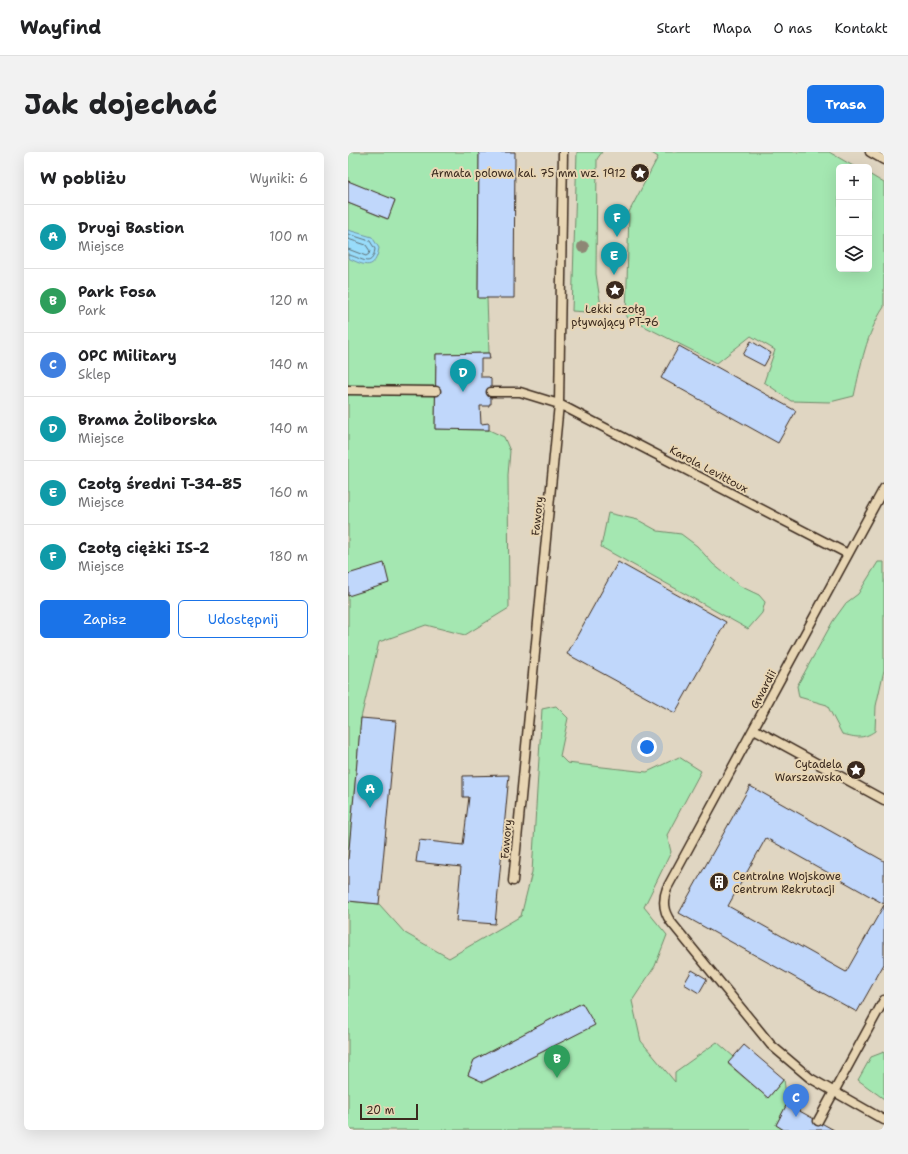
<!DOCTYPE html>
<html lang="pl">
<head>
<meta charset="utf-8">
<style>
	body { margin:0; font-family:"Shantell Sans",sans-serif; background:#f2f2f2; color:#202124 }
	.controls { position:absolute; right:12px; top:12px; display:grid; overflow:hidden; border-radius:6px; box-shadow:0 4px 16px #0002 }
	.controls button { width:36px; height:36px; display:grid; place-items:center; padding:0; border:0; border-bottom:1px solid #e0e0e0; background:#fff; color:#202124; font:20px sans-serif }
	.scale { position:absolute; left:12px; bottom:10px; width:58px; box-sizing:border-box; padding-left:4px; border:2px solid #3b2a1e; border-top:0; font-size:11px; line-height:14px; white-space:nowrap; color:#3b2a1e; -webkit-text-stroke:3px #e8d6b4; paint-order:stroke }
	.you { position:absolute; left:299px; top:595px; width:14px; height:14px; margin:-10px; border:3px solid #fff; border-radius:50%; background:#1a73e8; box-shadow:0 0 0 6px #1a73e833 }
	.badge { display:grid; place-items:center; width:26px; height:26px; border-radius:50%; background:#1a73e8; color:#fff; font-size:13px; font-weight:700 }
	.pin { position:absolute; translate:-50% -33px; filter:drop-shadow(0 1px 2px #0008) }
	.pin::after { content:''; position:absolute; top:21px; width:14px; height:12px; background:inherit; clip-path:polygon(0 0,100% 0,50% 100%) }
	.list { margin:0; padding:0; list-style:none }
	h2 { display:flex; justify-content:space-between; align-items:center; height:52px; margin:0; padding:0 16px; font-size:17px }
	h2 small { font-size:13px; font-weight:400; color:#757577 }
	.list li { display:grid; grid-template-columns:26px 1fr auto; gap:12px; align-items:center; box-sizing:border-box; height:64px; padding:0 16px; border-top:1px solid #e0e0e0 }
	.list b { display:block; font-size:15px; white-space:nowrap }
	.list p { margin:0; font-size:13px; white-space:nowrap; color:#757577 }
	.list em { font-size:13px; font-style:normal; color:#757577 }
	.actions { display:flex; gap:8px; padding:12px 16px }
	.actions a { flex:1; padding:9px 0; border:1px solid #1a73e8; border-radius:6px; text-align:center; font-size:14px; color:#1a73e8 }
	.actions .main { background:#1a73e8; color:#fff }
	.icon { flex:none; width:22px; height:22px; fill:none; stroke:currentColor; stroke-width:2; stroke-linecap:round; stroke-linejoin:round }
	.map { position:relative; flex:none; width:536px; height:978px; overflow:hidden; border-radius:6px }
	header { display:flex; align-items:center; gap:24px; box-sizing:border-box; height:56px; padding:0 20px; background:#fff; border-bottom:1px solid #e0e0e0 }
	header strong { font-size:19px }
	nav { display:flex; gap:22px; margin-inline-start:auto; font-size:14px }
	.intro { display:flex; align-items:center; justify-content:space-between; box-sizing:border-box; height:96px; padding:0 24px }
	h1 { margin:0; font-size:28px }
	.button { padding:10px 18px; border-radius:6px; background:#1a73e8; color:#fff; font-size:14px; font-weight:700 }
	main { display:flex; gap:24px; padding:0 24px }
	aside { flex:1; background:#fff; border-radius:6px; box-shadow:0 4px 16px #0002 }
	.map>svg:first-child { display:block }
</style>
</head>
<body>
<header>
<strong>Wayfind</strong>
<nav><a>Start</a><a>Mapa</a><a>O nas</a><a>Kontakt</a></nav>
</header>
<div class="intro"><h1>Jak dojechać</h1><a class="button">Trasa</a></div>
<main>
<aside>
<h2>W pobliżu<small>Wyniki: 6</small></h2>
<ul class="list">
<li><span class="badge" style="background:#0f9aa8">A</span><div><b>Drugi Bastion</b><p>Miejsce</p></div><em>100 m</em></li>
<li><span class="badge" style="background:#2e9e5b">B</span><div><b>Park Fosa</b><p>Park</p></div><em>120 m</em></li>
<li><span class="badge" style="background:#3f7fe0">C</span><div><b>OPC Military</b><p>Sklep</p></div><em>140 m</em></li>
<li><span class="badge" style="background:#0f9aa8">D</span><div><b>Brama Żoliborska</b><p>Miejsce</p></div><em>140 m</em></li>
<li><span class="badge" style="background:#0f9aa8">E</span><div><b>Czołg średni T-34-85</b><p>Miejsce</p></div><em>160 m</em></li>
<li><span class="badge" style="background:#0f9aa8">F</span><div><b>Czołg ciężki IS-2</b><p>Miejsce</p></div><em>180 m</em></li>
</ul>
<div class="actions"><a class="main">Zapisz</a><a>Udostępnij</a></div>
</aside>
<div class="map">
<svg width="536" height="978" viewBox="0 0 536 978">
	<rect width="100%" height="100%" fill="#e0d6c2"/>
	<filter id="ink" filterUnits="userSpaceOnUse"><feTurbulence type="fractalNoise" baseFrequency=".025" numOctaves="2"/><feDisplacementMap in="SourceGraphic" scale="8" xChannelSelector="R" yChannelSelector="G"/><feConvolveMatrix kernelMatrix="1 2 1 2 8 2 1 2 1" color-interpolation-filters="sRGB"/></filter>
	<g filter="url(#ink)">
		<path fill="#a4e7b1" stroke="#708868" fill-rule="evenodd" d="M0,0h131l-1,145 9,1 2,55 -53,1 -1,75 54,1 15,7 6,14 -2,24 1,133 -44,27 -39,-10 -47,17 -18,76 -13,142v-657l39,16 8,-18 -47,-20z
			M229,0h25l-5,7 -1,115 6,39 -30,-2z
			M302,0h179l26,15h-16v102h30v-95l15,9v124c-18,27 -23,58 -30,89l-24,6 -39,-1 -27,-19 11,-32 -24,-14 -34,27 -91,-46 3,-105 29,-55z
			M260,361l30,7 20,11 23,3 16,12 16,18 27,22 19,9 6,7 -3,11 -14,16 -147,-82z
			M530,410h6v108l-8,36 -1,25c-13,9 -19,6 -33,3l-15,-29 -28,-8 -2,-11 36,-65 13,-18 12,-9z
			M208,554l12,12 -8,38 7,7 80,9 32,-15 22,14 -34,64 4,17 -27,55 23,28 -12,31 -23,35 9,40 34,41v-10l42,-30 17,15 -6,7 40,34 16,-19 3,25 -11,21 8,5h-436v-229l31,3 26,29 44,25 72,-42 11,-44 10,-163zM234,851l12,22 -110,57 -16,-7 6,-15z
			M536,900v47l-26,-19 13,-23z"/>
		<path fill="#98dcfa" stroke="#7395a2" d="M0,78l24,7 7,11c-4,23 -14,18 -31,10z"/>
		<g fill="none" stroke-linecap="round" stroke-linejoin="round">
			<path stroke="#607176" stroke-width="1" d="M0,82l22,7 5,8c-3,22 -15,7 -27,6
				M0,87l18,6 4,6 -1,3 -3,2 -18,-7"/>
		</g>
		<path fill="#c0d7fb" stroke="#3b2a1e" d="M131,0h36l-1,146h-36z
			M0,29l47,19 -7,19 -40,-16z
			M403,189l20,12 -7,13 -21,-11z
			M331,194l117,65 -18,32 -117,-65z
			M141,201l1,6h-9v18h8l2,2v25h-2v2h-9l1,18 8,-1v7l-54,-1 1,-75z
			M270,410l108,60 -51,91 -108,-59z
			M36,411l5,20 -41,13v-22z
			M13,566l35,3 -17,183 -31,-3v-41z
			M161,623l-14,149 -39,-3 5,-54 -45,-5 3,-22 44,5 6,-48h-6v-21z
			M402,634l134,75v43l-118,-66 -38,68 118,66 38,-67v59l-27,48 -178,-99z
			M344,818l15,9 -8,14 -15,-9z
			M234,851l13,22 -112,57 -15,-7 6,-15z
			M396,893l40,34 -16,19 -40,-35z
			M439,952l47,26h-50l-8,-5z"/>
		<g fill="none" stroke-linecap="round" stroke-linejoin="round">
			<g stroke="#3b2a1e" stroke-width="11">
				<path id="service" d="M522,0l14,8
					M0,238l88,1
					M143,240h29l39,12 289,150
					M536,336l-217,400c-5,13 -4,23 4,34l100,123 39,33 74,42
					M406,577l130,71
					M165,729l46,-477 4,-252
					M470,969l66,-121"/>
			</g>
			<use href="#service" stroke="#e8d6b4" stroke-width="8"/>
		</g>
		<circle fill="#8e8774" cx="235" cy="95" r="6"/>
	</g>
	<defs>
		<g id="sight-disc" transform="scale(1)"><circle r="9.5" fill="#3b2a1e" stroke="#e8d6b4"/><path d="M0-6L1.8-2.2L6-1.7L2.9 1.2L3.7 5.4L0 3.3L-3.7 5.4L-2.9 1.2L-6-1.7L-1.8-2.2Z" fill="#fff"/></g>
		<g id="building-disc" transform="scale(1)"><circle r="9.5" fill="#3b2a1e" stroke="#e8d6b4"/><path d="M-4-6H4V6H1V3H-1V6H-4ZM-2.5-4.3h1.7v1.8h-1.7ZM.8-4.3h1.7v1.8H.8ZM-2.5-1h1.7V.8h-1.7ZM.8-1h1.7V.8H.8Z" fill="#fff"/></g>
	</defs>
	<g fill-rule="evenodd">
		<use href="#sight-disc" x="292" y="21"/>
		<use href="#sight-disc" x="267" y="138"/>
		<use href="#sight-disc" x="508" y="618"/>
		<use href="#building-disc" x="371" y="730"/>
	</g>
	<g text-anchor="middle" stroke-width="4" stroke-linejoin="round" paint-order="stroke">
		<g font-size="11" fill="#3b2a1e" stroke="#e8d6b4" text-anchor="end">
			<text x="278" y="25">Armata polowa kal. 75 mm wz. 1912</text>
			<text x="267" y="161" text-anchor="middle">Lekki czołg<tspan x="267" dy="13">pływający PT-76</tspan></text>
			<text x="494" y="616">Cytadela<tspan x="494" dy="13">Warszawska</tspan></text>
			<text x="385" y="728" text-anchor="start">Centralne Wojskowe<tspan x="385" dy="13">Centrum Rekrutacji</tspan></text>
		</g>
		<g font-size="11" fill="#3b2a1e" stroke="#e8d6b4">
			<text transform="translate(361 317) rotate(28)" y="4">Karola Levittoux</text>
			<text transform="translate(189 364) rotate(-84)" y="4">Fawory</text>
			<text transform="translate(415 537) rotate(-62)" y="4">Gwardii</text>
			<text transform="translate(158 687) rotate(-85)" y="4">Fawory</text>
		</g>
	</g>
</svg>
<div class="controls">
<button>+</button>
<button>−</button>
<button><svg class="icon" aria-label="layers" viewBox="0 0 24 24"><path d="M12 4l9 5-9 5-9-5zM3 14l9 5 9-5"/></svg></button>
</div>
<div class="scale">20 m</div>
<div class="you"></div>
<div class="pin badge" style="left:22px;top:656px;background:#0f9aa8">A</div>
<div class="pin badge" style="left:209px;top:926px;background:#2e9e5b">B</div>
<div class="pin badge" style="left:448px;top:965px;background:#3f7fe0">C</div>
<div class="pin badge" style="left:115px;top:240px;background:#0f9aa8">D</div>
<div class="pin badge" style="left:266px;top:123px;background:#0f9aa8">E</div>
<div class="pin badge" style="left:269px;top:85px;background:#0f9aa8">F</div>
</div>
</main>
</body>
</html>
